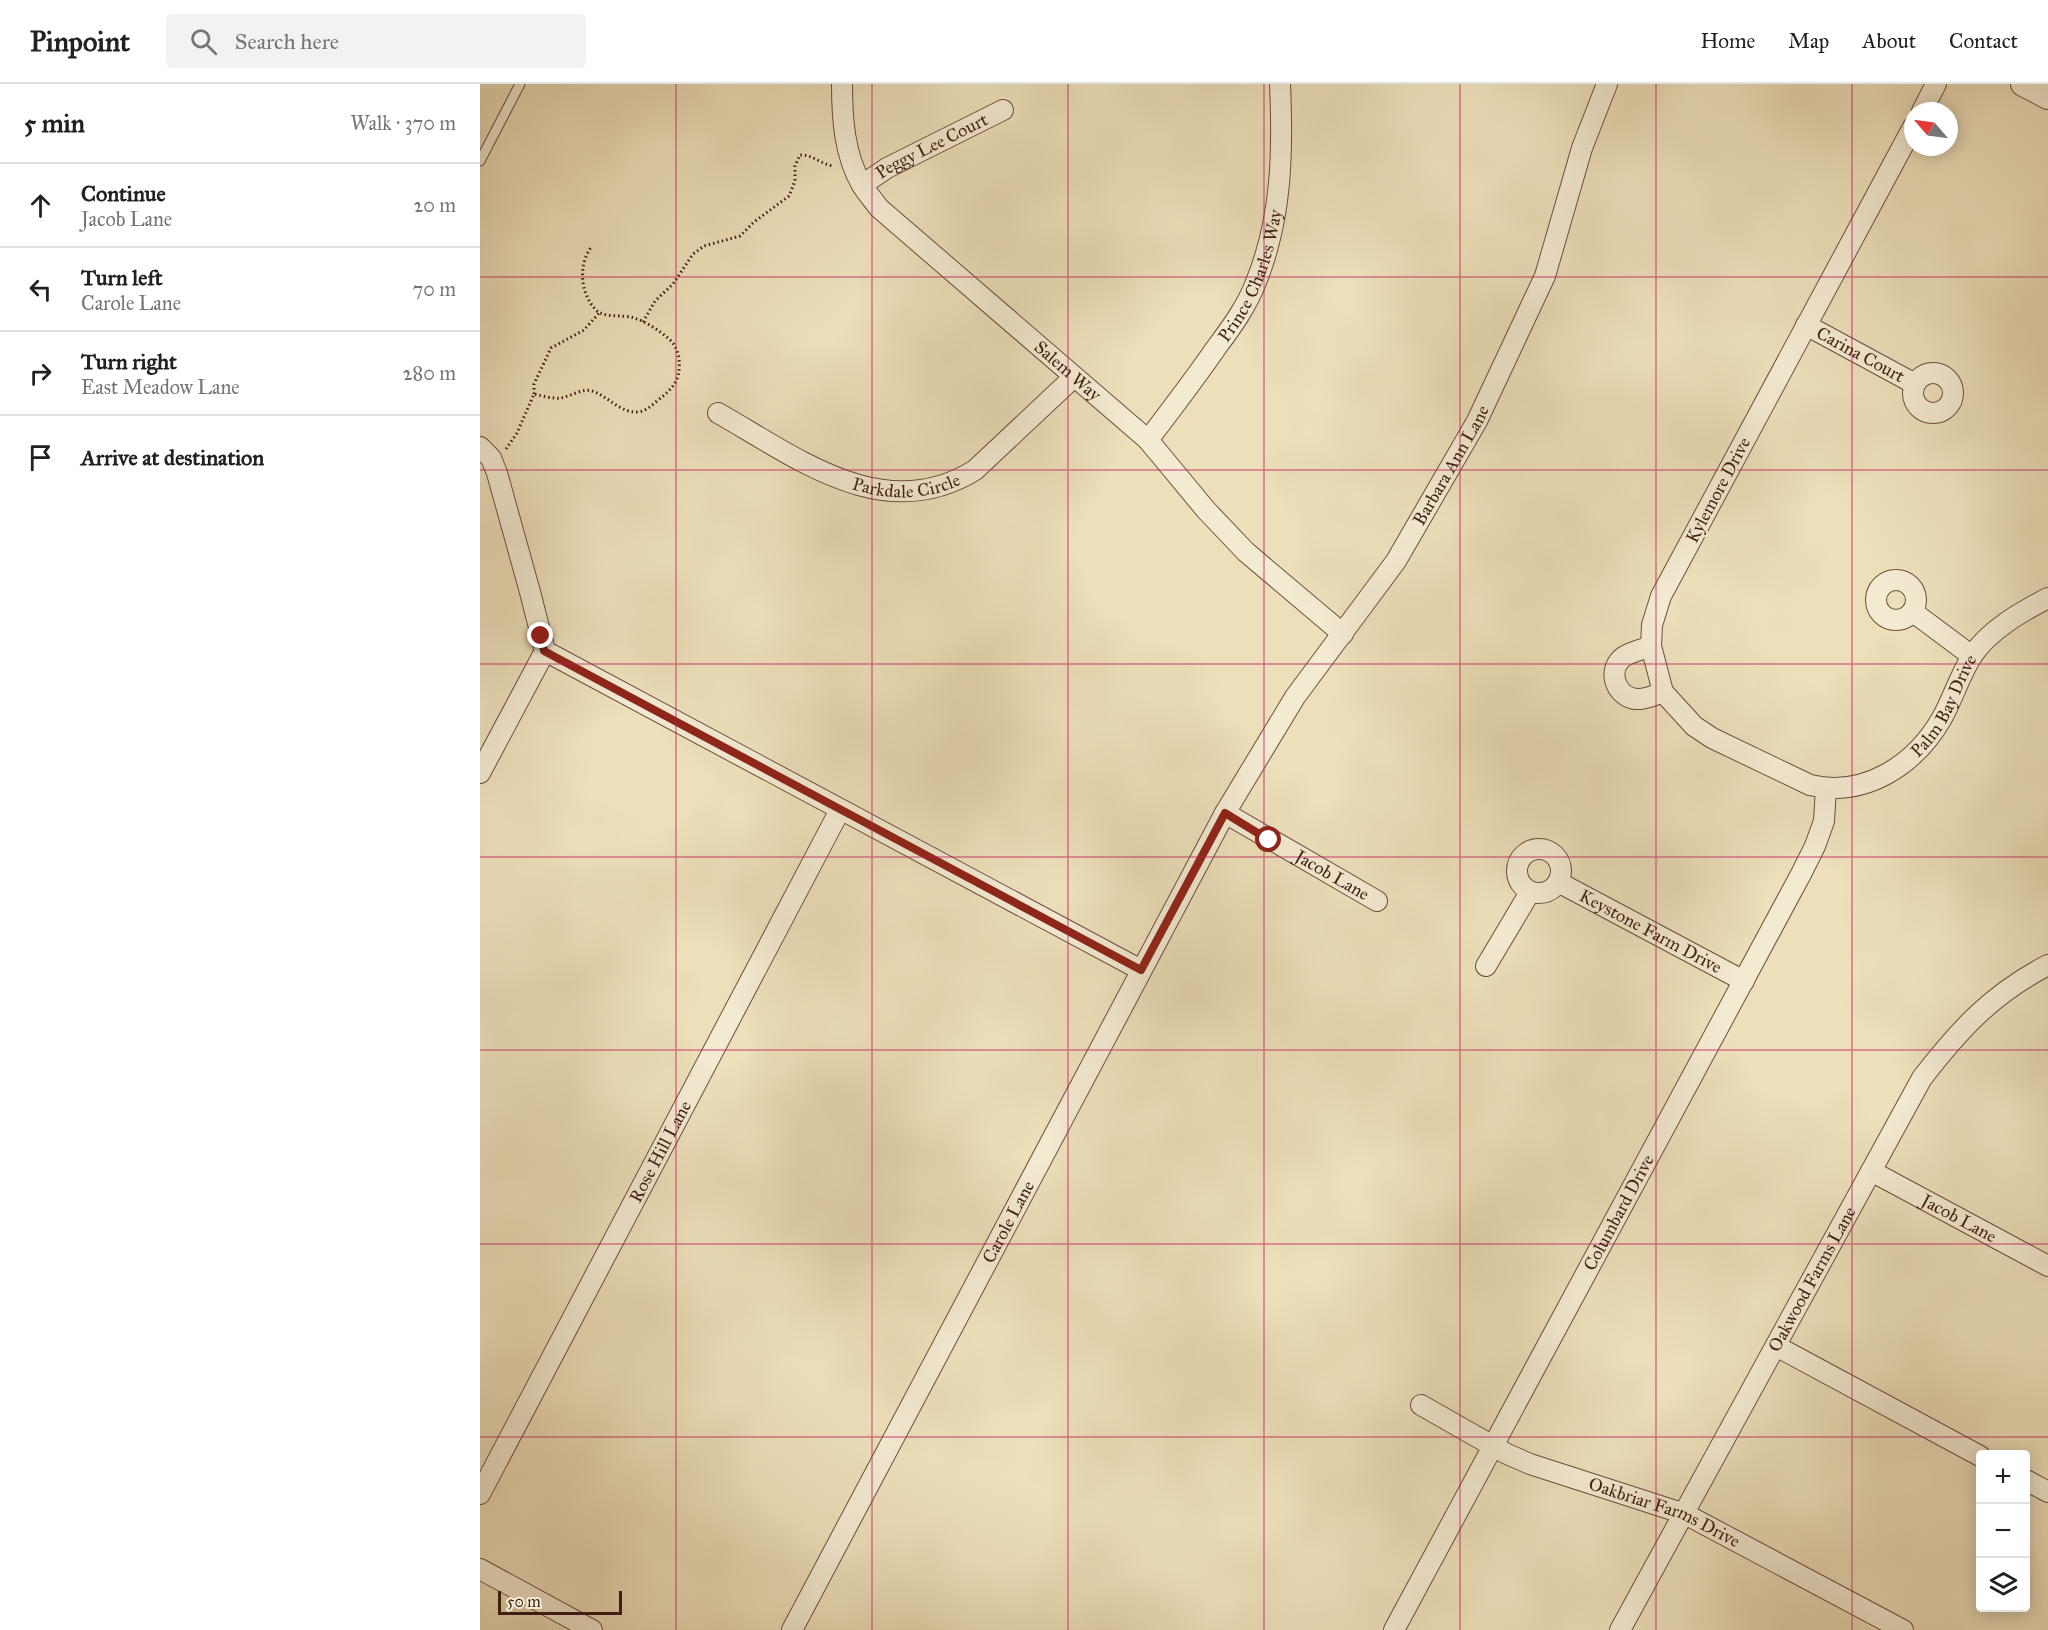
<!DOCTYPE html>
<html lang="en">
<head>
<meta charset="utf-8">
<style>
	body { margin:0; font-family:"IM FELL Great Primer",serif; background:#f2f2f2; color:#202124 }
	.controls { position:absolute; right:18px; bottom:18px; display:grid; overflow:hidden; border-radius:6px; box-shadow:0 3px 15px #0003 }
	.controls button { width:54px; height:54px; display:grid; place-items:center; padding:0; border:0; border-bottom:2px solid #e0e0e0; background:#fff; color:#202124; font:30px sans-serif }
	.compass { position:absolute; left:1424px; top:18px; width:54px; height:54px; border-radius:50%; background:#fff; box-shadow:0 3px 15px #0003; rotate:298deg }
	.scale { position:absolute; left:18px; bottom:15px; width:124px; box-sizing:border-box; padding-left:6px; border:3px solid #401f12; border-top:0; font-size:16px; line-height:21px; white-space:nowrap; color:#401f12; -webkit-text-stroke:4px #f3ead2; paint-order:stroke }
	.stop { position:absolute; width:18px; height:18px; margin:-14px; border:4px solid #8f2418; border-radius:50%; background:#fff }
	.stop.end { background:#8f2418; border-color:#fff; box-shadow:0 2px 6px #0008 }
	.list { margin:0; padding:0; list-style:none }
	h2 { display:flex; justify-content:space-between; align-items:center; height:78px; margin:0; padding:0 24px; font-size:26px }
	h2 small { font-size:20px; font-weight:400; color:#757577 }
	.list li { display:grid; grid-template-columns:39px 1fr auto; gap:18px; align-items:center; box-sizing:border-box; height:84px; padding:0 24px; border-top:2px solid #e0e0e0 }
	.list b { display:block; font-size:22px; white-space:nowrap }
	.list p { margin:0; font-size:20px; white-space:nowrap; color:#757577 }
	.list em { font-size:20px; font-style:normal; color:#757577 }
	.icon { flex:none; width:33px; height:33px; fill:none; stroke:currentColor; stroke-width:2; stroke-linecap:round; stroke-linejoin:round }
	.map { position:relative; flex:none; width:1568px; height:1546px; overflow:hidden }
	header { display:flex; align-items:center; gap:36px; box-sizing:border-box; height:84px; padding:0 30px; background:#fff; border-bottom:2px solid #e0e0e0 }
	header strong { font-size:28px }
	nav { display:flex; gap:33px; margin-inline-start:auto; font-size:21px }
	.search { width:420px; height:54px; background:#f2f2f2; display:flex; align-items:center; gap:15px; box-sizing:border-box; padding:0 21px; border-radius:6px; color:#757577; font-size:22px }
	main { display:flex }
	aside { flex:1; background:#fff }
	.map>svg:first-child { display:block }
</style>
</head>
<body>
<header>
<strong>Pinpoint</strong>
<div class="search"><svg class="icon" aria-label="search" viewBox="0 0 24 24"><circle cx="10" cy="10" r="6"/><path d="M15 15l6 6"/></svg>Search here</div>
<nav><a>Home</a><a>Map</a><a>About</a><a>Contact</a></nav>
</header>
<main>
<aside>
<h2>5 min<small>Walk · 370 m</small></h2>
<ul class="list">
<li><svg class="icon" aria-label="ahead" viewBox="0 0 24 24"><path d="M12 20V5M6 11l6-6 6 6"/></svg><div><b>Continue</b><p>Jacob Lane</p></div><em>20 m</em></li>
<li><svg class="icon" aria-label="left" viewBox="0 0 24 24"><path d="M17 20v-9H6M10 6l-5 5 5 5"/></svg><div><b>Turn left</b><p>Carole Lane</p></div><em>70 m</em></li>
<li><svg class="icon" aria-label="right" viewBox="0 0 24 24"><path d="M7 20v-9h11M14 6l5 5-5 5"/></svg><div><b>Turn right</b><p>East Meadow Lane</p></div><em>280 m</em></li>
<li><svg class="icon" aria-label="arrive" viewBox="0 0 24 24"><path d="M6 21V4h12l-3 4 3 4H6"/></svg><div><b>Arrive at destination</b></div></li>
</ul>
</aside>
<div class="map">
<svg width="1568" height="1546" viewBox="0 0 1568 1546">
	<rect width="100%" height="100%" fill="#ecdfba"/>
	<filter id="stains"><feTurbulence type="fractalNoise" baseFrequency=".00333" numOctaves="4"/><feColorMatrix values="0 0 0 0 .2 0 0 0 0 .09 0 0 0 0 .02 0 0 0 .5 -.17"/></filter>
	<radialGradient id="worn" r=".72"><stop offset=".6" stop-color="#630" stop-opacity="0"/><stop offset="1" stop-color="#630" stop-opacity=".3"/></radialGradient>
	<g fill="none" stroke-linecap="round" stroke-linejoin="round">
		<g stroke="#6b4f3c" stroke-width="11">
			<path id="service" d="M0,77l40,-77"/>
		</g>
		<g stroke="#6b4f3c" stroke-width="22">
			<g id="minor">
				<path id="s1" d="M362,0c0,33 2,71 20,101 5,8 11,15 17,23l269,232 58,70 40,42 97,82"/>
				<path d="M1442,27l14,-27"/>
				<path id="s2" d="M1433,43l-252,469 -9,29 -1,21 12,46 31,34 18,12 98,47c55,13 105,-20 132,-67 11,-20 18,-43 30,-62 17,-26 49,-44 76,-58"/>
				<path id="s3" d="M382,101l25,-17 116,-58"/>
				<path id="s4" d="M1326,241l109,59"/>
				<circle cx="1453" cy="309" r="20"/>
				<path id="s5" d="M238,329c78,44 166,114 257,57l99,-93"/>
				<path id="s6" d="M668,356c23,-30 46,-60 68,-92 15,-20 31,-42 40,-66 26,-64 27,-130 24,-198"/>
				<path d="M0,363l11,11 6,15 33,119 15,59 596,319"/>
				<circle cx="1416" cy="516" r="20"/>
				<path d="M1433,528l59,44"/>
				<path d="M1171,562c-9,4 -23,6 -30,13 -14,14 -4,38 15,40 9,1 19,-4 27,-7"/>
				<path d="M0,689l65,-122"/>
				<path id="s7" d="M745,729l152,88"/>
				<circle cx="1059" cy="787" r="22"/>
				<path id="s8" d="M1078,798l186,99"/>
				<path d="M1006,882l44,-74"/>
				<path id="s9" d="M1391,1087l177,95"/>
				<path d="M1296,1262l204,110"/>
				<path id="s10" d="M941,1321l86,49 23,10 155,50 218,116"/>
				<path d="M1546,1396l22,12"/>
				<path id="s11" d="M0,1410l360,-684"/>
				<path d="M0,1485l112,61"/>
				<path id="s12" d="M312,1546l433,-817 70,-116 101,-136 81,-140 68,-145 37,-128 25,-64"/>
				<path id="s13" d="M914,1546l407,-756 14,-28 9,-25 2,-33"/>
				<path id="s14" d="M1140,1546l302,-552c38,-49 70,-84 126,-113"/>
			</g>
		</g>
		<g stroke="#6b4f3c" stroke-width="26">
			<path id="tertiary" d="M1543,0l25,13"/>
		</g>
		<path stroke="#401f12" stroke-width="3" stroke-dasharray="1.5 3" stroke-linecap="butt" d="M163,238l12,-21 18,-17 20,-30 11,-8 36,-10 14,-14 35,-26 6,-15v-15l5,-11c12,-1 22,10 34,11
			M54,310v-10l17,-36 33,-18 16,-18
			M26,365l11,-16 17,-39c9,2 19,5 27,4 10,-2 22,-10 31,-7 16,5 28,22 46,21 8,-1 13,-6 19,-11 16,-13 24,-20 22,-42 -1,-7 -4,-15 -10,-20 -9,-8 -22,-17 -35,-21 -11,-4 -30,1 -39,-9 -15,-17 -17,-45 -3,-63"/>
		<use href="#service" stroke="#f3ead2" stroke-width="9"/>
		<use href="#minor" stroke="#f3ead2" stroke-width="20"/>
		<use href="#tertiary" stroke="#f3ead2" stroke-width="24"/>
	</g>
	<g fill="none" stroke-linecap="round" stroke-linejoin="round">
		<path stroke="#8f2418" stroke-width="8" d="M61,552l3,15 597,319 84,-157 44,27"/>
	</g>
	<path fill="none" stroke="#c2185b" stroke-width="1.5" stroke-opacity="0.55" d="M196,0v1546M392,0v1546M588,0v1546M784,0v1546M980,0v1546M1176,0v1546M1372,0v1546M0,193h1568M0,386h1568M0,580h1568M0,773h1568M0,966h1568M0,1160h1568M0,1353h1568"/>
	<g text-anchor="middle" stroke-width="4.5" stroke-linejoin="round" paint-order="stroke">
		<g font-size="18" fill="#401f12" stroke="#f3ead2">
			<text dy="6" stroke="none"><textPath href="#s3" startOffset="80">Peggy Lee Court</textPath></text>
			<text dy="6" stroke="none"><textPath href="#s6" startOffset="196">Prince Charles Way</textPath></text>
			<text dy="6" stroke="none"><textPath href="#s4" startOffset="62">Carina Court</textPath></text>
			<text dy="6" stroke="none"><textPath href="#s1" startOffset="382">Salem Way</textPath></text>
			<text dy="6" stroke="none"><textPath href="#s12" startOffset="1340">Barbara Ann Lane</textPath></text>
			<text dy="6" stroke="none"><textPath href="#s5" startOffset="207">Parkdale Circle</textPath></text>
			<text transform="translate(1238 406) rotate(-62)" y="6">Kylemore Drive</text>
			<text dy="6" stroke="none"><textPath href="#s2" startOffset="978">Palm Bay Drive</textPath></text>
			<text dy="6" stroke="none"><textPath href="#s7" startOffset="124">Jacob Lane</textPath></text>
			<text dy="6" stroke="none"><textPath href="#s8" startOffset="105">Keystone Farm Drive</textPath></text>
			<text dy="6" stroke="none"><textPath href="#s11" startOffset="387">Rose Hill Lane</textPath></text>
			<text dy="6" stroke="none"><textPath href="#s13" startOffset="474">Columbard Drive</textPath></text>
			<text dy="6" stroke="none"><textPath href="#s9" startOffset="100">Jacob Lane</textPath></text>
			<text dy="6" stroke="none"><textPath href="#s12" startOffset="462">Carole Lane</textPath></text>
			<text dy="6" stroke="none"><textPath href="#s14" startOffset="400">Oakwood Farms Lane</textPath></text>
			<text dy="6" stroke="none"><textPath href="#s10" startOffset="267">Oakbriar Farms Drive</textPath></text>
		</g>
	</g>
	<rect width="100%" height="100%" filter="url(#stains)"/>
	<rect width="100%" height="100%" fill="url(#worn)"/>
</svg>
<div class="controls">
<button>+</button>
<button>−</button>
<button><svg class="icon" aria-label="layers" viewBox="0 0 24 24"><path d="M12 4l9 5-9 5-9-5zM3 14l9 5 9-5"/></svg></button>
</div>
<svg class="compass" viewBox="-18 -18 36 36"><path d="M0-13l5 13h-10z" fill="#e53935"/><path d="M0 13l5-13h-10z" fill="#757577"/></svg>
<div class="scale">50 m</div>
<div class="stop" style="left:789px;top:756px"></div>
<div class="stop end" style="left:61px;top:552px"></div>
</div>
</main>
</body>
</html>
